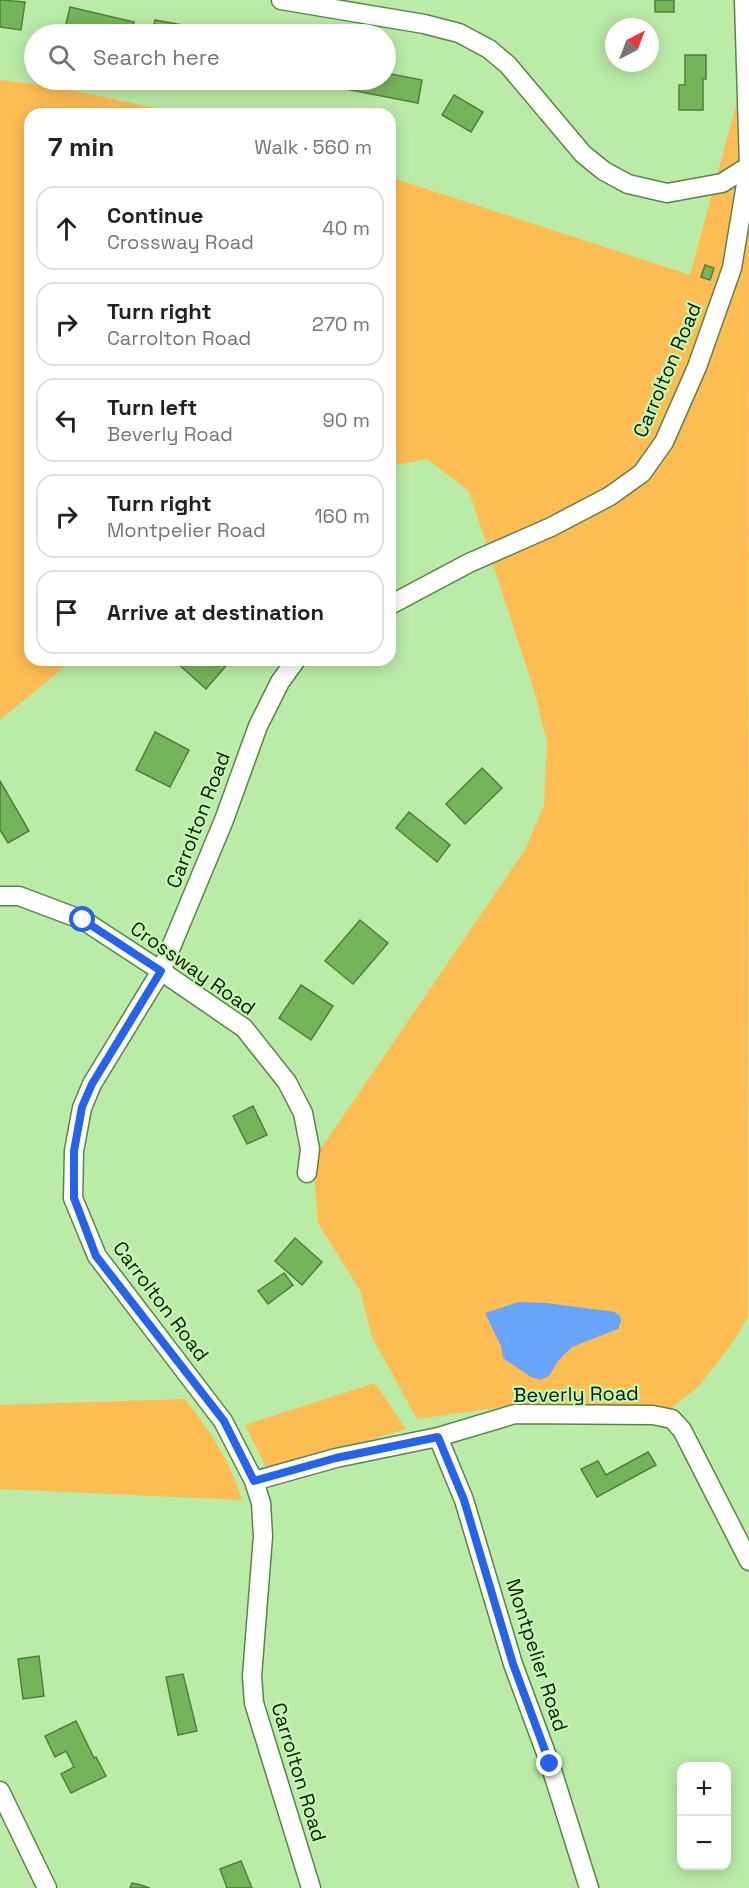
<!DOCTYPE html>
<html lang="en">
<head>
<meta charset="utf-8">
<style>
	body { margin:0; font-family:"Space Grotesk",sans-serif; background:#f6f6f6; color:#202124 }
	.controls { position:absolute; right:18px; bottom:18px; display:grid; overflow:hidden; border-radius:12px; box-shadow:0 3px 15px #0003 }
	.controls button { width:54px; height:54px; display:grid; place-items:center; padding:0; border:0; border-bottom:2px solid #e0e0e0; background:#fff; color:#202124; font:30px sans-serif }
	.compass { position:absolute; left:605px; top:18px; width:54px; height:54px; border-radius:50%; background:#fff; box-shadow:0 3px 15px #0003; rotate:42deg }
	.stop { position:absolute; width:18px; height:18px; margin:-14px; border:4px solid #2563eb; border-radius:50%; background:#fff }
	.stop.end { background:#2563eb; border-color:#fff; box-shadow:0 2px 6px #0008 }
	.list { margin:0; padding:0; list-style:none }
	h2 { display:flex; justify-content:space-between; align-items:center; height:78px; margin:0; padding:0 24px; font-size:26px }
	h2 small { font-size:20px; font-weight:400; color:#757577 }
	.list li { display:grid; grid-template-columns:39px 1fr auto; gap:18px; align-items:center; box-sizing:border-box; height:84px; margin:0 12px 12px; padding:0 12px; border:2px solid #e0e0e0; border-radius:18px }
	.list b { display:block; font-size:22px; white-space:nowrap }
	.list p { margin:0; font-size:20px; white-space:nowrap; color:#757577 }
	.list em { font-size:20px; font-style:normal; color:#757577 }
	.icon { flex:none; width:33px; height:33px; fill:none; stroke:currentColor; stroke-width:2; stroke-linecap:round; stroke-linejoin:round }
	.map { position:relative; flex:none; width:749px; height:1888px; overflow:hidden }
	.search { position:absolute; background:#fff; box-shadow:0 3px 15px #0003; left:24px; top:24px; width:372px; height:66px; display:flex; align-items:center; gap:15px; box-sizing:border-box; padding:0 21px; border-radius:33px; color:#757577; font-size:22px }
	.panel { position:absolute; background:#fff; box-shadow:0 3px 15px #0003; left:24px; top:108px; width:372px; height:558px; border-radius:18px }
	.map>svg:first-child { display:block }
</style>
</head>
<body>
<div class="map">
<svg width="749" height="1888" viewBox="0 0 749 1888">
	<rect width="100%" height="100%" fill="#baeba7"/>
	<path fill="#fdbd53" d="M749,57l-1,1260 -17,28 -32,41 -30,24 -159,-4 -93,13 -45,-82 -12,-47 -42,-67 -5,-63 212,-310 19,-45 3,-63 -14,-55 -64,-196 -42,-32 -37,7v-289l300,98z
		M0,80l51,6 133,28h-154v546h43l-73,60z
		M375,1383l31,46 -138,42 -23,-46z
		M185,1399c24,31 46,63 57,101l-242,-11v-84z"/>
	<path fill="#67a4fa" d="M519,1302l27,1 69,9 5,4 1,5 -3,8 -46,18 -14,14 -9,15 -9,4 -9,-3 -28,-19 -2,-12 -16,-33z"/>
	<path fill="#75b559" stroke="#527e3f" stroke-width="1.5" d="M0,0l25,2 -4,28 -21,-3z
		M655,0h19v12h-19z
		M70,7l64,15 -3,12h-38l-28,-6z
		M155,20l45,8 -1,6h-47z
		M685,55h21v24h-3v31h-24v-25h6z
		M386,73l36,7 -4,23 -73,-14 1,-9h40z
		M277,80h46l-2,9z
		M454,95l29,17 -12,20 -29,-17z
		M705,265l9,3 -4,12 -9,-3z
		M178,660h53l-25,29 -30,-27z
		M155,732l34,18 -19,37 -34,-17z
		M482,768l20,20 -37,36 -19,-20z
		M0,781l29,50 -21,12 -8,-13z
		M409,812l41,33 -13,17 -41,-34z
		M360,920l28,23 -35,41 -28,-23z
		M301,985l32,21 -22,34 -32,-22z
		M253,1106l14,29 -20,9 -14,-28z
		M295,1238l27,24 -20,23 -27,-24z
		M284,1273l9,12 -25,19 -10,-13z
		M648,1452l8,13 -59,32 -16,-28 17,-8 8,14z
		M39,1656l5,40 -21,3 -5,-40z
		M183,1674l14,57 -19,4 -12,-58z
		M76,1721l18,37 2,-1 10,19 -35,17 -10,-19 13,-7 -8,-16 -11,6 -10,-21z
		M241,1861l11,27h-25l-7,-19z
		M132,1883l9,2 9,3h-20z"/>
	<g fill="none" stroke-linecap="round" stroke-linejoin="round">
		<g stroke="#598546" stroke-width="21">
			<path id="street" d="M281,0l143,24 35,9 30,16 19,16 75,89 21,17 24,13 39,9 55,-10 27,-17
				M390,605l79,-42 82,-36 59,-31 32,-23 22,-31 33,-75 35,-99 17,-102 -5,-166
				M296,660l-16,22 -22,44 -34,94 -63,151 -69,113 -10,24 -8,43 -1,47 24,58 126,165 31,60 7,22 2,33 -11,140 2,27 57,185
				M0,896h19l64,24 78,51 83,57 43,54 16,31 7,36 -3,24
				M438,1437l26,63 49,164 37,100 39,124
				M254,1481l82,-23 102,-21 77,-23 138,1 19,4 10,11 67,131
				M0,1791l47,97"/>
		</g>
		<use href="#street" stroke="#fff" stroke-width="18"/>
	</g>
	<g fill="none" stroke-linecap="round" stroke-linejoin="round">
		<path stroke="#2563eb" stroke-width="8" d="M83,920l78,51 -69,113 -10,23 -8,44v47l22,58 128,165 30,60 82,-23 102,-21 26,63 49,164 37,100"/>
	</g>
	<g text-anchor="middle" stroke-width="4.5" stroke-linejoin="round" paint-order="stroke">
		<g font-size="20" fill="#091b03" stroke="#c7f8b3">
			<text transform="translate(667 370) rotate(-67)" y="7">Carrolton Road</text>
			<text transform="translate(198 820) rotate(-69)" y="7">Carrolton Road</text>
			<text transform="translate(193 968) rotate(35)" y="7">Crossway Road</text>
			<text transform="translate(161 1301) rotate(53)" y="7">Carrolton Road</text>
			<text transform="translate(576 1394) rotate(-1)" y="7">Beverly Road</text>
			<text transform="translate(537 1655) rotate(72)" y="7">Montpelier Road</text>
			<text transform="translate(299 1772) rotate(73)" y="7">Carrolton Road</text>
		</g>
	</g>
</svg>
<div class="controls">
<button>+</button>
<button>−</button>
</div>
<svg class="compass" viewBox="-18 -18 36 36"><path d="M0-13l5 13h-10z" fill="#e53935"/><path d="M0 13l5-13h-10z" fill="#757577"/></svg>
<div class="stop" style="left:83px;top:920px"></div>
<div class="stop end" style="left:550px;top:1764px"></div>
<div class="search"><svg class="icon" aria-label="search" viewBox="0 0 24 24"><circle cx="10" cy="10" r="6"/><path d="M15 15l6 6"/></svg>Search here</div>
<section class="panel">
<h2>7 min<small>Walk · 560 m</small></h2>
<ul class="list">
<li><svg class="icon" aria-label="ahead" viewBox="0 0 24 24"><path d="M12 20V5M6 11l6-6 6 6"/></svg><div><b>Continue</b><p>Crossway Road</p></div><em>40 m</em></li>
<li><svg class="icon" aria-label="right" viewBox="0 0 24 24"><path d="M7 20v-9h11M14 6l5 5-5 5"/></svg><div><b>Turn right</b><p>Carrolton Road</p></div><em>270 m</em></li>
<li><svg class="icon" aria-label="left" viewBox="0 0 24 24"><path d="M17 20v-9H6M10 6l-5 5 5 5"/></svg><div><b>Turn left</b><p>Beverly Road</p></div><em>90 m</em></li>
<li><svg class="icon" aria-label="right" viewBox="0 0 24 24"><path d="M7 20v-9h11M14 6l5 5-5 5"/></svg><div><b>Turn right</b><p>Montpelier Road</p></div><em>160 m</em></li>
<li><svg class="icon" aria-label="arrive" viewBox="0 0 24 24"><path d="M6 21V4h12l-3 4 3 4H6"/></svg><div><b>Arrive at destination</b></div></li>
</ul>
</section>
</div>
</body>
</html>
